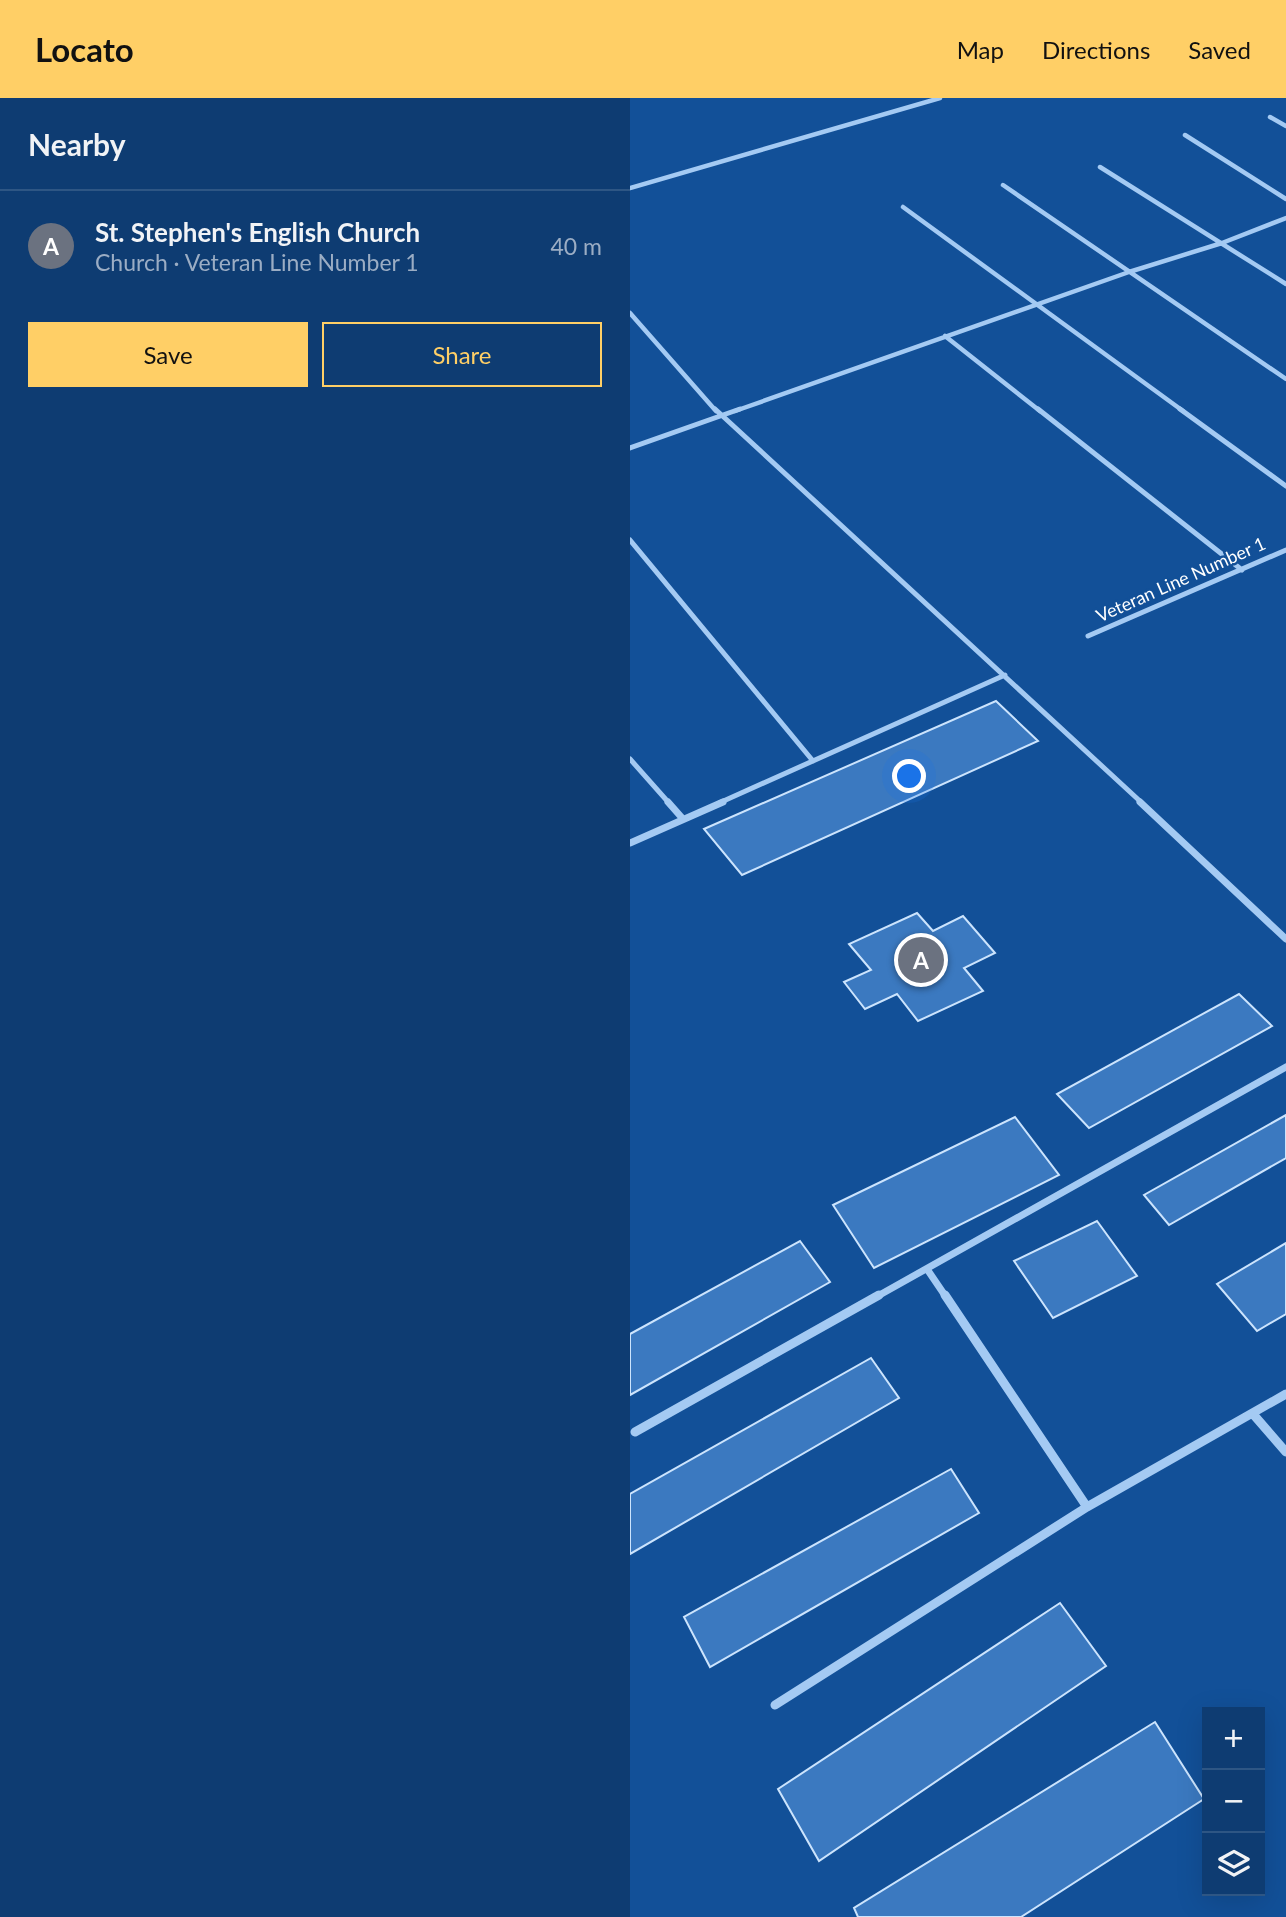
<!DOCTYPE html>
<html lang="en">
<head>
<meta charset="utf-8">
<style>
	body { margin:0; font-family:Lato,sans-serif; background:#1c477a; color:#f1f3f6 }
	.controls { position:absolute; right:21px; bottom:21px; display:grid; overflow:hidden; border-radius:0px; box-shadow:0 7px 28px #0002 }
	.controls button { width:63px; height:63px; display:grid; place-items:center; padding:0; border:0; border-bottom:2px solid #2e5684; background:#0e3c72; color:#f1f3f6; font:35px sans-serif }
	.you { position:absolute; left:280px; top:679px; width:24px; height:24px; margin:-18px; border:5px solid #fff; border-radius:50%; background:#1a73e8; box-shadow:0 0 0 10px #1a73e833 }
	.badge { display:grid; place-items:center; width:46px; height:46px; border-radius:50%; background:#ffcf66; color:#fff; font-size:23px; font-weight:700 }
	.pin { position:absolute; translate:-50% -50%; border:4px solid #fff; box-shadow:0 2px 7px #0006 }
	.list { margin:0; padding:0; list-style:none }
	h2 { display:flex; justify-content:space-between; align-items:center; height:91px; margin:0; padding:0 28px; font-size:30px }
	h2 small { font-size:23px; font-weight:400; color:#9badc4 }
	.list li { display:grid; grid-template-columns:46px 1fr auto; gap:21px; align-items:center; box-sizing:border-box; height:112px; padding:0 28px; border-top:2px solid #2e5684 }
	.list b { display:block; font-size:26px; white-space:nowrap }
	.list p { margin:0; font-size:23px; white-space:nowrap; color:#9badc4 }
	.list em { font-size:23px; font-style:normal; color:#9badc4 }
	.actions { display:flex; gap:14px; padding:21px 28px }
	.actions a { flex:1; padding:16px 0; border:2px solid #ffcf66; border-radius:0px; text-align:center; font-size:24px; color:#ffcf66 }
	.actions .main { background:#ffcf66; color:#111 }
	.icon { flex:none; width:38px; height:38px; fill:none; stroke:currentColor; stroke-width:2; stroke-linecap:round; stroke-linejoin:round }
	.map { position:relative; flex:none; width:656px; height:1819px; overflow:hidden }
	header { display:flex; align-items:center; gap:42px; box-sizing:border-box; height:98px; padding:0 35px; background:#ffcf66; color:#111 }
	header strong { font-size:33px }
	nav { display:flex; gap:38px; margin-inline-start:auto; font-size:24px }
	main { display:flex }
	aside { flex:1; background:#0e3c72 }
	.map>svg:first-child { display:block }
</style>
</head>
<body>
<header>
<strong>Locato</strong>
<nav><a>Map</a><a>Directions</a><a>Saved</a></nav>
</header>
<main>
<aside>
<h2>Nearby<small></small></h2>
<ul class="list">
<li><span class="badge" style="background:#6b7280">A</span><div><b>St. Stephen's English Church</b><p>Church · Veteran Line Number 1</p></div><em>40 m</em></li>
</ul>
<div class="actions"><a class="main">Save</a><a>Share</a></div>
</aside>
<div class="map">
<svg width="656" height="1819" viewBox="0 0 656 1819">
	<rect width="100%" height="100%" fill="#125098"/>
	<path fill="#3b79c0" stroke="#cce4fd" stroke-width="2" d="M366,603l42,40 -296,134 -38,-46z
		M287,815l16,18 30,-15 32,37 -31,15 19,23 -65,30 -21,-27 -32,15 -21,-27 27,-12 -22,-26z
		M609,896l33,32 -183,102 -32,-34z
		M656,1017v43l-117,67 -25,-30z
		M385,1019l44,58 -185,93 -41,-63z
		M467,1123l40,55 -84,42 -39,-57z
		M170,1143l30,41 -200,113v-61z
		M656,1145v71l-29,17 -40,-47z
		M241,1260l28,40 -269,156v-60z
		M321,1371l28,44 -269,154 -26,-50z
		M430,1505l46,63 -287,195 -41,-72z
		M525,1624l49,77 -183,118h-163l-4,-9z"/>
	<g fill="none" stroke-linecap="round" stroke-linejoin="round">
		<path stroke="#a4caf3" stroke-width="4.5" d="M640,19l16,9
			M555,37l101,64
			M470,69l186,117
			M373,87l283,194
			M0,90l310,-90
			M273,109l280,204
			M0,215l86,98
			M315,238l95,75
			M105,313l394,-139 93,-29 64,-25"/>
		<path stroke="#a4caf3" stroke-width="5" d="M85,311l427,394
			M408,311l204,161
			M550,311l106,77
			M0,350l110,-39
			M0,442l183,221
			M458,538l198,-86
			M0,661l39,44
			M89,705l286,-128"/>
		<path stroke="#a4caf3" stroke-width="7" d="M38,704l15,17
			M510,704l146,137
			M0,745l93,-41
			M297,1171l19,28
			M246,1199l410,-230"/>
		<path stroke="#a4caf3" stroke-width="9" d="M315,1197l142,212 199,-113
			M623,1316l33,38
			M5,1334l244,-137
			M145,1607l312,-198"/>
	</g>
	<g text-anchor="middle" stroke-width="5" stroke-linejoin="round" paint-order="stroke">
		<g font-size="18" fill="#fff" stroke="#125098">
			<text transform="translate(551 482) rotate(-24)" y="6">Veteran Line Number 1</text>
		</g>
	</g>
</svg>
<div class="controls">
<button>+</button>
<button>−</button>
<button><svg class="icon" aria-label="layers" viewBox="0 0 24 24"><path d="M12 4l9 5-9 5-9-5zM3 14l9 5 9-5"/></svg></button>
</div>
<div class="you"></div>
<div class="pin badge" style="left:291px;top:862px;background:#6b7280">A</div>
</div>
</main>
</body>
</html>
